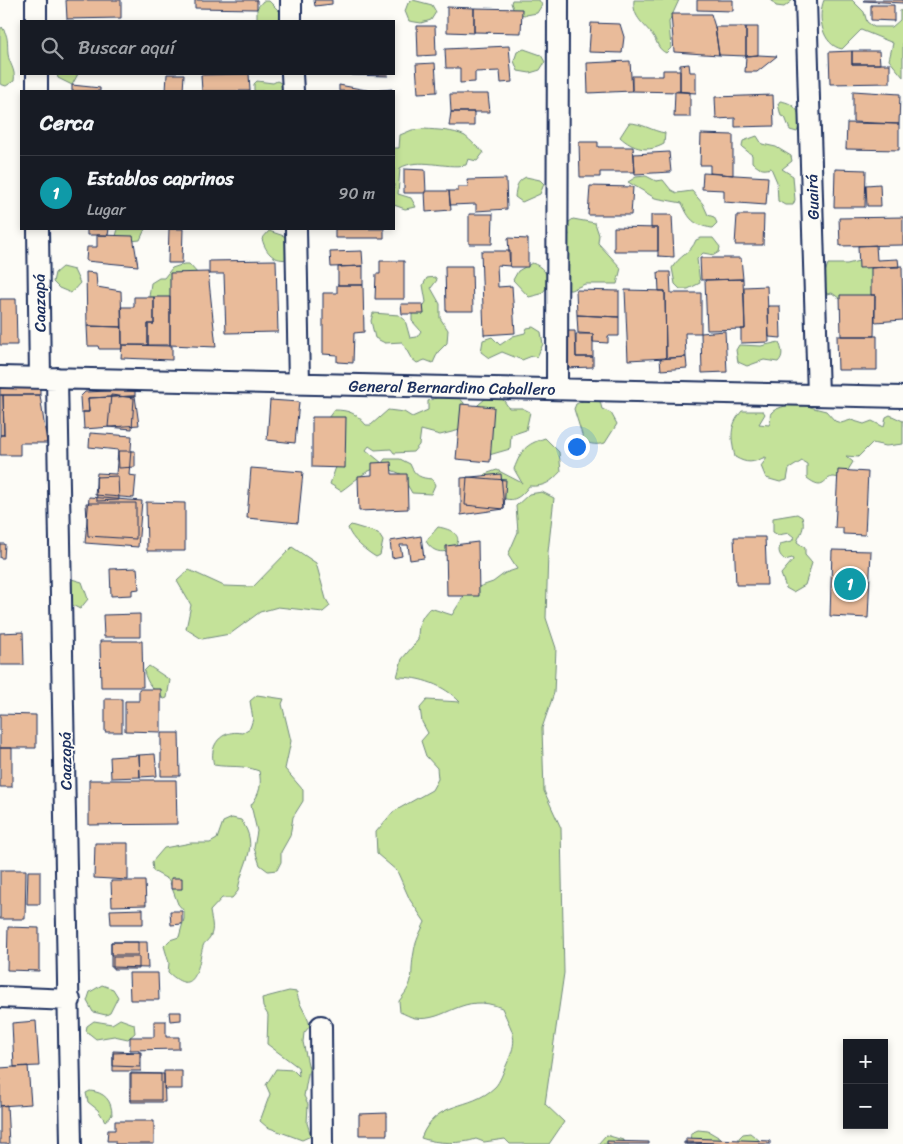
<!DOCTYPE html>
<html lang="es">
<head>
<meta charset="utf-8">
<style>
	body { margin:0; font-family:Sriracha,sans-serif; background:#242831; color:#f1f3f6 }
	.controls { position:absolute; right:15px; bottom:15px; display:grid; overflow:hidden; border-radius:0px; box-shadow:0 2px 8px #0003 }
	.controls button { width:45px; height:45px; display:grid; place-items:center; padding:0; border:0; border-bottom:1px solid #363941; background:#171b24; color:#f1f3f6; font:25px sans-serif }
	.you { position:absolute; left:576px; top:446px; width:18px; height:18px; margin:-12px; border:4px solid #fff; border-radius:50%; background:#1a73e8; box-shadow:0 0 0 8px #1a73e833 }
	.badge { display:grid; place-items:center; width:32px; height:32px; border-radius:50%; background:#1f6fb2; color:#fff; font-size:16px; font-weight:700 }
	.pin { position:absolute; translate:-50% -50%; border:2px solid #fff; box-shadow:0 1px 5px #0006 }
	.list { margin:0; padding:0; list-style:none }
	h2 { display:flex; justify-content:space-between; align-items:center; height:65px; margin:0; padding:0 20px; font-size:21px }
	h2 small { font-size:16px; font-weight:400; color:#9ea1a6 }
	.list li { display:grid; grid-template-columns:32px 1fr auto; gap:15px; align-items:center; box-sizing:border-box; height:75px; padding:0 20px; border-top:1px solid #363941 }
	.list b { display:block; font-size:19px; white-space:nowrap }
	.list p { margin:0; font-size:16px; white-space:nowrap; color:#9ea1a6 }
	.list em { font-size:16px; font-style:normal; color:#9ea1a6 }
	.icon { flex:none; width:28px; height:28px; fill:none; stroke:currentColor; stroke-width:2; stroke-linecap:round; stroke-linejoin:round }
	.map { position:relative; flex:none; width:903px; height:1144px; overflow:hidden }
	.search { position:absolute; background:#171b24; box-shadow:0 2px 8px #0003; left:20px; top:20px; width:375px; height:55px; display:flex; align-items:center; gap:12px; box-sizing:border-box; padding:0 18px; border-radius:0px; color:#9ea1a6; font-size:19px }
	.panel { position:absolute; background:#171b24; box-shadow:0 2px 8px #0003; left:20px; top:90px; width:375px; height:140px; border-radius:0px }
	.map>svg:first-child { display:block }
</style>
</head>
<body>
<div class="map">
<svg width="903" height="1144" viewBox="0 0 903 1144">
	<rect width="100%" height="100%" fill="#fdfcf7"/>
	<filter id="ink" filterUnits="userSpaceOnUse"><feTurbulence type="fractalNoise" baseFrequency=".02" numOctaves="2"/><feDisplacementMap in="SourceGraphic" scale="10" xChannelSelector="R" yChannelSelector="G"/><feConvolveMatrix kernelMatrix="1 2 1 2 8 2 1 2 1" color-interpolation-filters="sRGB"/></filter>
	<g filter="url(#ink)">
		<path fill="#c4e299" stroke="#70887c" d="M413,0l19,5 4,7 -5,8 -10,3 -12,-2 -4,-10 3,-8z
			M512,0h27l3,5 -5,8 -11,2 -11,-1 -4,-11z
			M634,0h45l-10,22 2,26 -5,5c-8,-4 -8,-9 -12,-16 -9,-13 -22,-19 -20,-37z
			M771,0h22l-9,7 -8,-1z
			M824,0h28l12,12 3,10 7,5h18l8,-7v-9l3,-1v67l-14,-17 4,-17 -32,-13 -19,19c-20,-4 -25,-32 -18,-49z
			M263,1h6l11,11 -1,9h-22v-13z
			M2,27c7,10 5,15 6,27 1,10 8,15 6,27l-8,5 -6,-2v-54z
			M524,49l17,6 4,7 -5,8 -10,3 -12,-2 -4,-10 3,-9z
			M57,74h21l-6,11 -14,-7z
			M257,81l16,2 4,-2 4,2 1,5 -3,3h-25v-7z
			M780,101c17,2 24,15 17,31l-7,-2 -5,-13 -4,-1 -3,-12z
			M629,123c13,0 23,8 36,10l-1,11c-16,9 -31,5 -44,-7z
			M424,129c14,1 29,1 41,7 6,4 11,12 19,16l-7,9 -9,-2 -2,6c-21,4 -47,-8 -66,3l-2,26 13,4 5,9 -11,2 -11,-4v-57h5l1,-13 12,-5z
			M757,136l5,8 14,3 15,9 1,5 -10,8 11,7 2,24 -2,5h-8l-7,-4 -1,-19 -6,-14c-9,3 -13,0 -19,-6v-7l-10,-8 1,-6z
			M646,176l10,5 7,-1 8,10 6,3 15,-2 11,13 5,11 6,2 3,6 -5,5c-19,-3 -23,-9 -30,-25l-27,-5 -27,-16 8,-5z
			M526,177l14,3 4,4 -4,10 -18,8 -7,-5c1,-10 2,-16 11,-20z
			M573,219l22,4 4,12 -1,8 23,25 -4,16h-32l-14,6h-9l2,-32 5,-5 -3,-7 3,-12 -5,-8z
			M118,229h27l-5,11 -17,2 -7,-6z
			M269,231l21,7v21c-16,3 -24,-6 -28,-20z
			M701,238h12l7,9 -1,5 -5,3 -11,-2 -6,6 3,24 -12,6h-8l-5,-5 -3,-16c7,-12 19,-15 24,-28z
			M867,259c14,11 9,25 3,40l-27,2 -11,-8 -5,1c-6,-10 -3,-19 1,-30h19z
			M532,263c10,3 16,11 18,21l-9,10 -12,3 -16,-17 5,-9z
			M184,264h5l10,11 -18,24 -32,-2 2,-14 8,-5h5l8,-10z
			M62,267l12,3 6,13 -9,10 -12,-5 -6,-6 2,-9z
			M435,277l2,3 -6,8 9,16v14l8,12 -1,13 -9,9 -5,11 -8,-3 -8,3 -6,-5 -9,-16 -17,1 -10,-5 -4,-17 2,-8 26,2 6,5 5,18 7,-1 4,-6 -9,-10v-7l11,-7 3,-5 -3,-17 4,-7z
			M533,327l8,5 2,12 -6,13 -5,-1 -10,4 -20,-8 -13,6 -8,-6 2,-12 9,-3 8,8 13,-9 12,-3 2,-5z
			M779,342c3,8 5,14 -1,20l-14,-2 -17,6 -9,-4 -2,-12 3,-5 22,1z
			M457,395l7,8v5l8,2 13,-11 17,-1 7,10h13l8,4 -4,18 -15,5 -1,14 -21,6 -25,-26 -24,6 -19,-5 -2,15 -6,7 -19,1 -3,-4 -16,1 -6,-4 -3,4 16,13 3,-4h15l10,5c5,12 10,14 22,15l3,6 -4,9 -19,-1 -11,-19c-30,-14 -37,1 -60,17l-11,-7 6,-17 -8,-49 6,-8c15,0 22,3 32,15h5l17,-15 16,2 8,5 16,-7v-9l13,-5z
			M591,397l8,1 3,11 9,4 6,11 -12,19c-7,2 -14,2 -21,-2l-10,-32 2,-5z
			M805,401l5,6 16,4 9,10 6,2 10,-3 13,4 8,-3 12,6 2,-10 4,-2 13,6v23l-17,2 -14,-3 -14,14 -12,-1 7,6 -10,16c-3,1 -6,-1 -9,-1 -11,0 -9,15 -27,1v-14l-5,-3 -13,8 -2,11 -7,2 -14,-4 -5,-12 6,-8 -2,-1c-12,6 -18,7 -30,0 -4,-19 -6,-31 7,-46h21l2,3 -6,10 10,1c3,-5 0,-8 2,-12 4,-6 27,-10 34,-12z
			M545,438l14,14 2,19c-10,11 -16,16 -32,15 -17,24 -29,12 -46,-4l2,-8 12,-4 25,13 -8,-14c8,-20 11,-24 31,-31z
			M542,492l12,6 -6,54 -2,66 10,30 -2,45 -12,35 2,63 17,37 3,145 -19,131 19,18 -15,22h-39l-5,-5 -21,3 -8,-3c-14,5 -39,5 -55,-1 16,-40 48,-26 74,-51 5,-5 8,-15 11,-21 13,-29 8,-30 -4,-58 -40,-17 -56,15 -87,10 -5,-1 -10,-4 -15,-6l-1,-11c18,-22 10,-24 15,-49 1,-10 7,-21 11,-30l-15,-22 -13,-29 -20,-17 -1,-22 17,-20 39,-22 6,-11 -1,-11 -11,-12 -5,-15 7,-8 -6,-11 -2,-14 7,-8 33,2c-16,-17 -39,-25 -63,-25l5,-18 16,-19c0,-15 2,-22 12,-32l22,7 15,-24 26,-9 12,-9 12,-4 -9,-14 10,-23 -2,-26 13,-12z
			M797,514l5,3c4,12 -2,16 -5,25l8,6v7l7,8 -7,22 -12,7 -7,-4 -5,-14 12,-14 -1,-2 -7,2c-6,-5 -7,-8 -5,-16l12,-3 2,-4 -5,-4 -11,2 -5,-3v-14z
			M351,525l27,8 5,8 -3,14 -4,2c-10,-6 -25,-18 -28,-29z
			M438,527c44,7 3,42 -12,14z
			M292,547l24,16 10,36 4,7 -7,6 -45,-5 -18,5 -30,22 -28,5 -16,-10 5,-24 -14,-24 12,-11 35,16 29,1z
			M68,578l14,4 6,17 -8,10 -8,-4z
			M149,666l21,14 -3,18 -3,1c-10,-8 -17,-15 -20,-28z
			M257,695l27,4 -2,5 9,37 -6,28 18,21v11l-10,16 -3,19 -9,16v10l-4,8 -9,1 -8,-6 -6,-17 3,-17 -6,-26c9,-11 11,-21 8,-34 -18,-7 -28,-3 -45,-6 -6,-20 8,-36 28,-32l8,-5 3,-9 -3,-18z
			M232,818l9,2c20,28 0,44 -3,71l-6,7h-10l-12,13c1,8 5,18 0,26 -2,4 -6,5 -7,9 -5,18 -6,54 -35,26l1,-9 -5,-17 6,-6 9,-3 5,-18v-8l-6,-7 -9,-24 -16,-9 -1,-9 12,-14 27,-5h19l7,-4 6,-17z
			M102,985l11,4 5,8 -8,16 -4,2 -13,-3 -6,-11 3,-9z
			M289,991l8,1c1,13 10,21 13,34l-6,7 -1,9 6,27 -5,27 4,8 -1,19 4,13 -9,4 -35,-13 -7,-6 10,-27 -4,-9 10,-16 17,1 6,6 -1,-9 -31,-23 1,-29 -5,-8 -1,-9z
			M120,1019l14,5 1,9 -7,6 -14,-3 -18,3 -10,-8 1,-5 7,-5 18,3z
			M90,1091c14,1 22,9 22,24l-7,6 -7,-11 -10,-8 -2,-9z
			M698,1130l10,1 17,10 -35,3 1,-11z
			M750,1133l9,7 1,4h-22l1,-6 4,-4z
			M606,1135l17,5 6,4h-31z"/>
		<path fill="#e9bb9a" stroke="#1b2f5e" d="M66,0h55v18l-54,1z
			M195,0h62v9l-62,-1z
			M314,0h18v4l-17,2z
			M697,0h36v11l-36,-1z
			M864,0h39v3l-40,-2z
			M871,5h23v16l-23,-1z
			M447,7l27,1v25l-27,-1z
			M474,8l48,1 -1,24 -47,-1z
			M671,14h40l4,13 4,28 -45,-3z
			M591,23l29,1 4,13 -2,16 -33,-1z
			M417,26h18l1,29 -18,1z
			M715,27h31v29l-27,-1z
			M746,27h12v28l-12,1z
			M509,46l3,36 -11,1 -1,-12 -25,1v10l-15,1v-15h-14l-1,-19z
			M852,51v13h38v19l-60,1 -1,-32z
			M852,51h27l1,13h-28z
			M758,55l19,1 -20,16h-12l1,-16z
			M630,61l2,30 -44,2 -1,-30z
			M435,63l2,29 -19,1 -2,-29z
			M689,64l1,8h6v21l-16,-1v-27z
			M663,70h17v22l-48,-1v-15h31z
			M167,74h17l-1,17h-17z
			M249,74l1,17h-48l-1,-16z
			M352,74h36v2l-36,-1z
			M72,85l28,3v3h-28z
			M339,85l33,6h-33z
			M392,89v2h-20z
			M675,91l15,1v25h-16z
			M853,91l47,3 -1,30 -46,-2z
			M450,94h38l2,18h-39z
			M773,95l1,31 -39,1v-9l-19,1 -1,-22z
			M451,112h23v14h-25z
			M847,123l52,1v26l-53,-1z
			M701,134l32,1v40l-23,-2v-8h-10z
			M579,142h19v5h35l2,25h-35v5h-20z
			M669,152l2,20 -36,2 -1,-20z
			M404,169l21,1 1,23h-22z
			M835,169l31,1 -1,37h-31z
			M703,173l65,4 -2,28 -42,-3v-12l-22,-1z
			M506,179l1,30 -31,2v-7l-26,1 -1,-14h9v-4h10l-1,-7z
			M880,184l1,22h-14l-1,-21z
			M590,186l43,1 -2,28h-43z
			M425,191h24l2,19 -25,2z
			M469,214h24l-1,30h-23z
			M651,215h21l2,42 -16,-1v-28h-7z
			M737,215h27l-1,30h-28z
			M903,217v28l-63,1 -1,-28z
			M614,227l44,1v23h-44z
			M87,229h22l-1,6h-21z
			M169,229h14l-1,34h-14z
			M335,229h49v9h-49z
			M97,235l36,1 5,30 -52,-5 1,-14h10z
			M508,238l20,1v28h-18z
			M876,245l1,15 21,-1 1,8 -40,1 -1,-22z
			M362,251l1,15 -32,1 -1,-15z
			M481,251h29v15l-13,-1 1,22 14,-1 3,47 -31,2z
			M700,258h41l2,21 -42,1z
			M276,260l2,72 -52,1 -2,-59h-15v-13z
			M380,261h24v38h-29l1,-25h4z
			M363,266v19h-25v-18z
			M445,266h27l1,45h-27z
			M902,266l1,54 -28,2v-27h-4v-27z
			M86,272l10,1 1,14 24,4 1,36 -35,-1z
			M208,272l8,75 -46,-2v-72z
			M658,272h12l1,21h30v40h-16l1,24 -20,1 -1,-67h-6z
			M743,279l2,50 -38,1 -2,-50z
			M337,285h26l1,47 -10,1 -1,30 -16,-1v-7l-14,-1v-61h14z
			M767,286l2,56 -28,1v-14h4l-1,-42z
			M576,290l43,1v26l-42,-2z
			M625,290l40,1 1,67 -38,2z
			M840,295h35l-1,41h-33z
			M134,297h20v27h-6v21h-26l-1,-38h13z
			M154,297h16v48h-22v-21h6z
			M0,299h16l1,46h-17z
			M401,304h22l1,10h-22z
			M768,306h12l1,32 -12,-1z
			M577,315l42,2v19h-11v7l-15,-1v-8l-15,-1z
			M87,326l35,1v22h-23l-1,-3h-10z
			M565,331h10l1,26h17v10l-28,1z
			M725,331l2,41 -25,1 -1,-40z
			M576,334h17v23h-17z
			M837,336h40v34h-39z
			M122,345l50,1v14l-51,-2z
			M686,357l1,11 -26,2 -1,-11z
			M0,386l40,2v7h-40z
			M135,390v6l-47,2 1,14h-8l-1,-15 5,-5z
			M0,395h3l1,40h-4z
			M3,395h37l7,48h-27v12h-20v-20h4z
			M111,395l23,3 -2,31 -24,-2z
			M135,396l4,29 -55,4 -1,-17h6l-1,-14z
			M270,400l29,2 -4,41 -28,-3z
			M461,404l33,3 -4,55 -34,-3z
			M312,417h34l-1,51 -33,-1z
			M90,433l42,3 -3,39 7,1 -2,22 -39,-3 2,-22 19,1 2,-24 -29,-3z
			M118,451h17v16l-16,1z
			M391,462l1,12h15l1,35 -49,2 -1,-35 14,-1v-12z
			M251,468l52,4 -5,51 -51,-5z
			M838,470l30,2 -3,63 -22,-1v-6h-8z
			M501,474l3,35 -43,6v-37z
			M118,476l1,24 -22,1 -1,-24z
			M467,477l39,3 -2,29 -39,-4z
			M89,497l53,4 -4,46 -53,-4z
			M146,502l39,1v48h-38z
			M86,503h50v36l-48,-3z
			M421,536l3,22 -14,2 -2,-15h-8l2,11 -10,2 -2,-17z
			M734,537h31l2,48h-31z
			M478,542l1,54h-32l-1,-50z
			M0,544h5l-1,14h-4z
			M832,550l39,1 -3,67 -38,-2z
			M137,568l2,21 -7,1v5l-21,1 -1,-27z
			M140,614v23h-36l-1,-22z
			M23,632l1,33h-24v-32z
			M100,641h42l1,46h-42z
			M139,689h22v43l-36,-1v-30h14z
			M105,699h17v33h-17z
			M0,714l36,1v33h-36z
			M161,733h18l1,43h-19z
			M0,748h12v39h-12z
			M155,754l2,22 -17,1 -1,-22z
			M139,755l1,22 -29,1 -1,-21z
			M89,780h87l1,44 -88,1z
			M95,843h33v37l-34,-2z
			M0,870h26l-1,49h-25z
			M28,871h12v33h-13z
			M171,878h11v11h-11z
			M111,881h34l1,24 -34,1z
			M143,909v15h-32l-1,-14z
			M170,911h12v13l-11,1z
			M8,927l31,1v43l-32,-1z
			M111,942h36l1,26 -37,-1z
			M111,942h27v13h-27z
			M113,957h26v12h-26z
			M129,973h29l1,27h-29z
			M169,1012h12v8l-11,1z
			M36,1021l3,45 -25,1 -2,-44z
			M154,1021h12v16h13v12l-49,1v-13h24z
			M113,1051l27,1v15l-27,-1z
			M141,1052v19h-28v-18z
			M28,1066l3,38 -31,2v-38z
			M164,1071h18v18h-18z
			M131,1073l33,1 1,28h-34z
			M130,1074h31v26h-31z
			M7,1105l2,39h-9v-38z
			M387,1113v22h-28v-21z
			M115,1121h39v23h-39v-3h-8l1,-11h7z
			M686,1138l84,3v3h-84z
			M607,1141l42,1v2h-42z
			M684,1142l36,1v1h-36z"/>
		<g fill="none" stroke-linecap="round" stroke-linejoin="round">
			<g stroke="#1b2f5e" stroke-width="24">
				<path id="minor" d="M36,0v21
					M291,0v21
					M806,0l12,395
					M37,74v17
					M292,74l1,17
					M38,229l2,149
					M296,229l3,154
					M0,377l903,20
					M57,378l14,766
					M557,389l1,-389
					M0,997l70,3
					M321,1026l1,118"/>
			</g>
			<use href="#minor" stroke="#fdfcf7" stroke-width="20"/>
		</g>
	</g>
	<g text-anchor="middle" stroke-width="4" stroke-linejoin="round" paint-order="stroke">
		<g font-size="16" fill="#1b2f5e" stroke="#fdfcf7">
			<text transform="translate(812 197) rotate(-92)" y="6">Guairá</text>
			<text transform="translate(39 303) rotate(-91)" y="6">Caazapá</text>
			<text transform="translate(452 387) rotate(1)" y="6">General Bernardino Caballero</text>
			<text transform="translate(65 761) rotate(-91)" y="6">Caazapá</text>
		</g>
	</g>
</svg>
<div class="controls">
<button>+</button>
<button>−</button>
</div>
<div class="you"></div>
<div class="pin badge" style="left:850px;top:584px;background:#0f9aa8">1</div>
<div class="search"><svg class="icon" aria-label="search" viewBox="0 0 24 24"><circle cx="10" cy="10" r="6"/><path d="M15 15l6 6"/></svg>Buscar aquí</div>
<section class="panel">
<h2>Cerca<small></small></h2>
<ul class="list">
<li><span class="badge" style="background:#0f9aa8">1</span><div><b>Establos caprinos</b><p>Lugar</p></div><em>90 m</em></li>
</ul>
</section>
</div>
</body>
</html>
